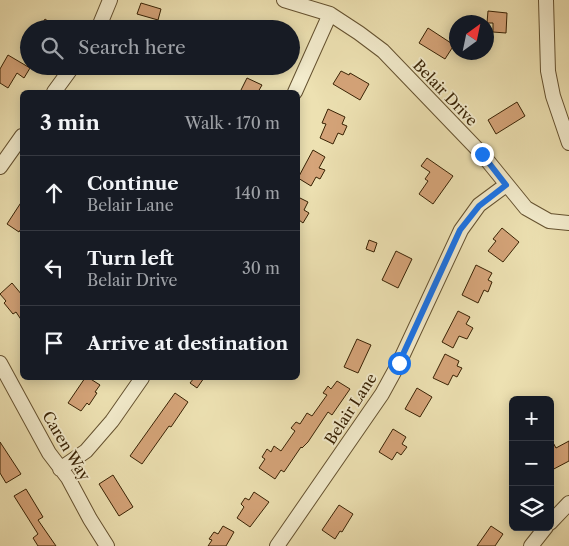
<!DOCTYPE html>
<html lang="en">
<head>
<meta charset="utf-8">
<style>
	body { margin:0; font-family:"Libre Caslon Text",serif; background:#242831; color:#f1f3f6 }
	.controls { position:absolute; right:15px; bottom:15px; display:grid; overflow:hidden; border-radius:8px; box-shadow:0 2px 12px #0003 }
	.controls button { width:45px; height:45px; display:grid; place-items:center; padding:0; border:0; border-bottom:1px solid #363941; background:#171b24; color:#f1f3f6; font:25px sans-serif }
	.compass { position:absolute; left:449px; top:15px; width:45px; height:45px; border-radius:50%; background:#171b24; box-shadow:0 2px 12px #0003; rotate:33deg }
	.stop { position:absolute; width:15px; height:15px; margin:-11px; border:4px solid #1a73e8; border-radius:50%; background:#fff }
	.stop.end { background:#1a73e8; border-color:#fff; box-shadow:0 1px 5px #0008 }
	.list { margin:0; padding:0; list-style:none }
	h2 { display:flex; justify-content:space-between; align-items:center; height:65px; margin:0; padding:0 20px; font-size:21px }
	h2 small { font-size:16px; font-weight:400; color:#9ea1a6 }
	.list li { display:grid; grid-template-columns:32px 1fr auto; gap:15px; align-items:center; box-sizing:border-box; height:75px; padding:0 20px; border-top:1px solid #363941 }
	.list b { display:block; font-size:19px; white-space:nowrap }
	.list p { margin:0; font-size:16px; white-space:nowrap; color:#9ea1a6 }
	.list em { font-size:16px; font-style:normal; color:#9ea1a6 }
	.icon { flex:none; width:28px; height:28px; fill:none; stroke:currentColor; stroke-width:2; stroke-linecap:round; stroke-linejoin:round }
	.map { position:relative; flex:none; width:569px; height:546px; overflow:hidden }
	.search { position:absolute; background:#171b24; box-shadow:0 2px 12px #0003; left:20px; top:20px; width:280px; height:55px; display:flex; align-items:center; gap:12px; box-sizing:border-box; padding:0 18px; border-radius:28px; color:#9ea1a6; font-size:19px }
	.panel { position:absolute; background:#171b24; box-shadow:0 2px 12px #0003; left:20px; top:90px; width:280px; height:290px; border-radius:8px }
	.map>svg:first-child { display:block }
</style>
</head>
<body>
<div class="map">
<svg width="569" height="546" viewBox="0 0 569 546">
	<rect width="100%" height="100%" fill="#ede1b2"/>
	<filter id="stains"><feTurbulence type="fractalNoise" baseFrequency=".004" numOctaves="4"/><feColorMatrix values="0 0 0 0 .2 0 0 0 0 .09 0 0 0 0 .02 0 0 0 .5 -.17"/></filter>
	<radialGradient id="worn" r=".72"><stop offset=".6" stop-color="#630" stop-opacity="0"/><stop offset="1" stop-color="#630" stop-opacity=".3"/></radialGradient>
	<path fill="#d5a479" stroke="#382204" d="M141,3l20,6 -3,11 -21,-6z
		M488,11l19,2 -1,20 -13,-1v-9h-6z
		M45,19l14,10h-20z
		M428,28l26,17 -9,14 -26,-16z
		M8,55l22,13 -6,10 -7,-5 -9,15 -8,-5v-14z
		M341,71l8,4 1,-2 19,11 -9,16 -27,-16z
		M247,78l15,7 -4,7h-18z
		M517,102l8,14 -29,18 -8,-14z
		M328,109l17,8 -3,7 5,2 -4,9 -5,-2 -5,11 -13,-6 6,-14 -4,-1z
		M313,150l12,7 -6,11 6,2 -5,9 -4,-2 -5,9 -13,-8z
		M427,158l26,18 -20,28 -14,-10 9,-13 -3,-2 5,-7 -9,-6z
		M298,197l10,5 -4,8 5,3 -6,10 -4,-3 -1,3z
		M22,201v26l-3,5 -12,-8z
		M502,228l17,14 -16,20 -15,-11 8,-10 -3,-2z
		M369,240l8,3 -3,9 -8,-3z
		M396,251l16,8 -14,29 -16,-8z
		M476,265l16,8 -4,7 4,2 -4,10 -4,-2 -6,13 -16,-8z
		M12,283l10,12v26l-6,-9 -3,2 -9,-11 2,-2 -6,-7z
		M458,311l12,6 -4,7 7,4 -6,11 -8,-3 -6,12 -11,-6z
		M357,339l14,6 -13,28 -14,-6z
		M445,354l14,7 -2,5 5,2 -5,9 -4,-2 -5,10 -15,-7z
		M85,378h4l11,7 -5,7 2,1 -8,12 -2,-2 -6,8 -13,-8z
		M194,378h10l-7,10 -7,-5z
		M337,381l13,8 -18,26 -4,-3 -20,30 -6,6 -1,-1 -17,25 -3,-2 -6,9 -16,-11 6,-9 -3,-2 5,-8 4,3 3,-6 7,5 14,-20 -4,-3 5,-6 4,2 7,-11 5,3 15,-21 -4,-2 5,-7 3,3z
		M417,388l15,9 -12,20 -15,-8z
		M175,393l13,9 -17,25 -2,-1 -27,38 -12,-8z
		M393,429l13,8 -4,7 5,3 -6,8 -4,-3 -5,8 -13,-8z
		M550,437l6,11 13,-7v20l-19,10z
		M0,442l21,32 -15,9 -6,-10z
		M113,475l20,32 -14,9 -20,-32z
		M26,489l17,28 -5,3 18,26h-18l-5,-8 5,-4 -24,-38z
		M254,492l15,10 -19,25 -13,-9 7,-11 -3,-3 4,-6 4,2z
		M339,505l14,9 -11,18 -2,-1 -5,8 -13,-9z
		M223,526l11,6 -8,14h-18l4,-6 -3,-1 5,-7 4,2z
		M491,526l12,8 -8,12h-18z"/>
	<g fill="none" stroke-linecap="round" stroke-linejoin="round">
		<g stroke="#655230" stroke-width="16">
			<path id="minor" d="M284,0l46,14 29,19 24,18 99,103 44,54 23,13 20,2
				M546,0l2,71 5,25 16,47
				M98,29l12,-29
				M54,92l19,-26
				M295,92l35,-78
				M0,167l22,-31
				M0,363l49,90 19,25 22,41 17,27
				M60,469l26,-18 26,-30 30,-43
				M550,523l19,-20
				M277,546l105,-152 17,-31 62,-133 18,-25 27,-20
				M531,546l15,-19"/>
		</g>
		<use href="#minor" stroke="#f3eccd" stroke-width="14"/>
	</g>
	<g fill="none" stroke-linecap="round" stroke-linejoin="round">
		<path stroke="#1a73e8" stroke-width="6" d="M399,363l61,-133 19,-24 27,-21 -24,-31"/>
	</g>
	<g text-anchor="middle" stroke-width="4" stroke-linejoin="round" paint-order="stroke">
		<g font-size="15" fill="#382204" stroke="#f3eccd">
			<text transform="translate(445 93) rotate(46)" y="5">Belair Drive</text>
			<text transform="translate(351 409) rotate(-57)" y="5">Belair Lane</text>
			<text transform="translate(66 446) rotate(59)" y="5">Caren Way</text>
		</g>
	</g>
	<rect width="100%" height="100%" filter="url(#stains)"/>
	<rect width="100%" height="100%" fill="url(#worn)"/>
</svg>
<div class="controls">
<button>+</button>
<button>−</button>
<button><svg class="icon" aria-label="layers" viewBox="0 0 24 24"><path d="M12 4l9 5-9 5-9-5zM3 14l9 5 9-5"/></svg></button>
</div>
<svg class="compass" viewBox="-18 -18 36 36"><path d="M0-13l5 13h-10z" fill="#e53935"/><path d="M0 13l5-13h-10z" fill="#9ea1a6"/></svg>
<div class="stop" style="left:399px;top:363px"></div>
<div class="stop end" style="left:482px;top:154px"></div>
<div class="search"><svg class="icon" aria-label="search" viewBox="0 0 24 24"><circle cx="10" cy="10" r="6"/><path d="M15 15l6 6"/></svg>Search here</div>
<section class="panel">
<h2>3 min<small>Walk · 170 m</small></h2>
<ul class="list">
<li><svg class="icon" aria-label="ahead" viewBox="0 0 24 24"><path d="M12 20V5M6 11l6-6 6 6"/></svg><div><b>Continue</b><p>Belair Lane</p></div><em>140 m</em></li>
<li><svg class="icon" aria-label="left" viewBox="0 0 24 24"><path d="M17 20v-9H6M10 6l-5 5 5 5"/></svg><div><b>Turn left</b><p>Belair Drive</p></div><em>30 m</em></li>
<li><svg class="icon" aria-label="arrive" viewBox="0 0 24 24"><path d="M6 21V4h12l-3 4 3 4H6"/></svg><div><b>Arrive at destination</b></div></li>
</ul>
</section>
</div>
</body>
</html>
